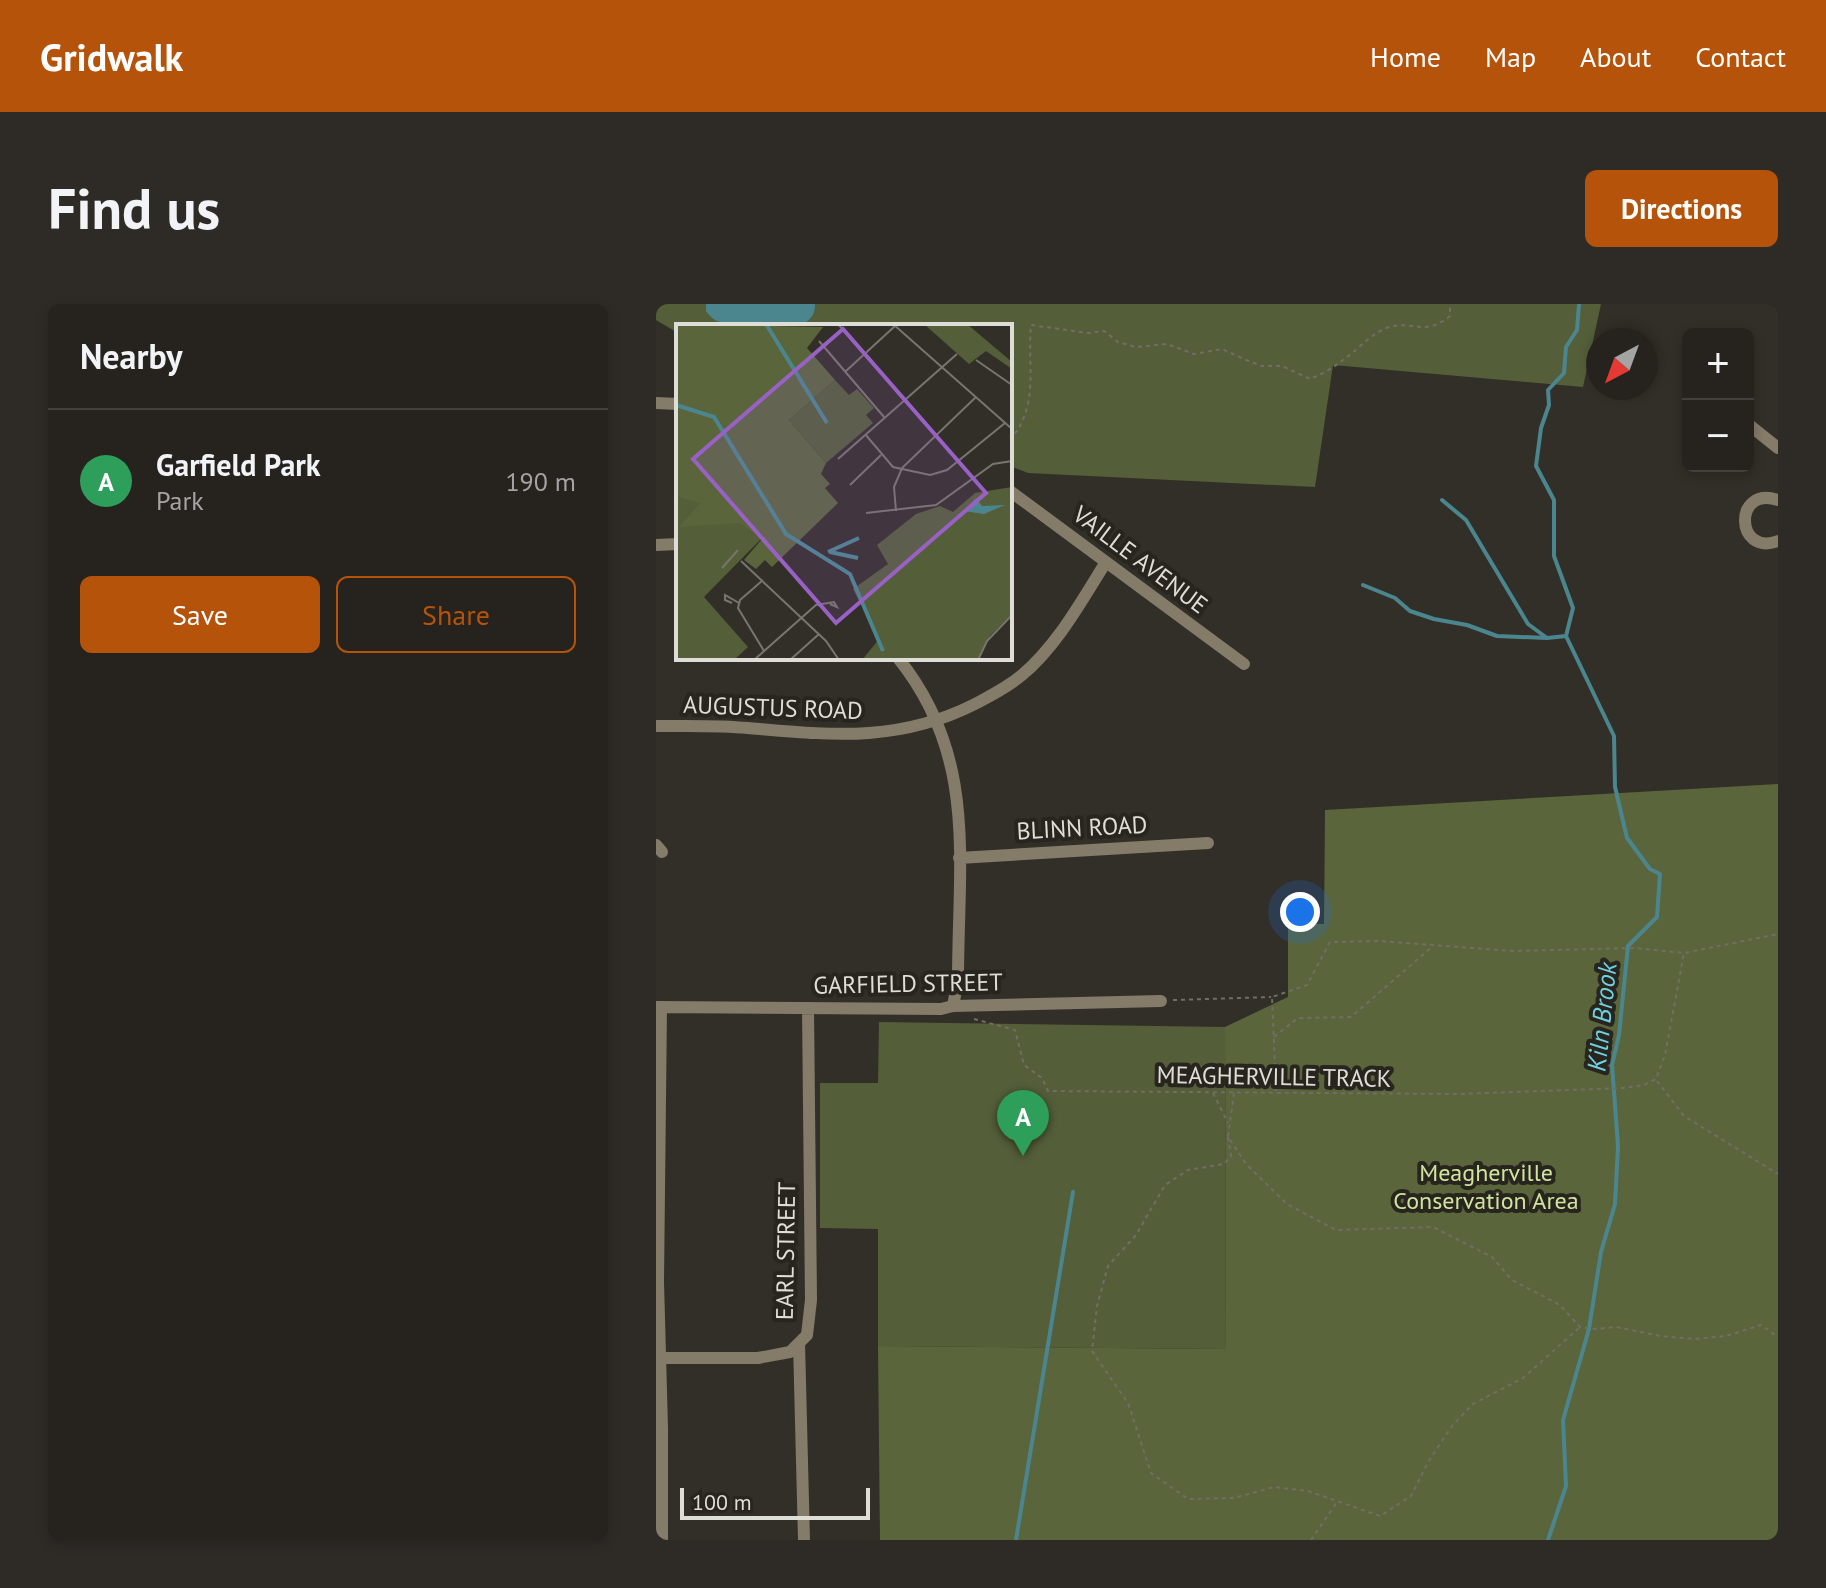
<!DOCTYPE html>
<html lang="en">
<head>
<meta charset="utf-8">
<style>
	body { margin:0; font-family:"PT Sans",sans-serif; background:#2e2b27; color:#f1f3f6 }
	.controls { position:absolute; right:24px; top:24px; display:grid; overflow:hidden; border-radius:12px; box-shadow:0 4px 12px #0003 }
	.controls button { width:72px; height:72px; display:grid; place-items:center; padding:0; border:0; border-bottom:2px solid #42403c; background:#26231e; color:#f1f3f6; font:40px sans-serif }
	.compass { position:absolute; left:930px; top:24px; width:72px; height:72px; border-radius:50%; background:#26231e; box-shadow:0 4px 12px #0003; rotate:221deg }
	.scale { position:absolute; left:24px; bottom:20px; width:190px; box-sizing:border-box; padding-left:8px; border:4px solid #deddd8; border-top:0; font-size:22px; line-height:28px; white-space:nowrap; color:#deddd8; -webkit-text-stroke:6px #28251e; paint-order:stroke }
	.you { position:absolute; left:644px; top:608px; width:28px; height:28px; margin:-20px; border:6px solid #fff; border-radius:50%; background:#1a73e8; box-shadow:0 0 0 12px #1a73e833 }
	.badge { display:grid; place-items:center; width:52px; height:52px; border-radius:50%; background:#b45309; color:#fff; font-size:26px; font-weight:700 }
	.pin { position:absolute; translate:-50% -66px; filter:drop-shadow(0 2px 4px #0008) }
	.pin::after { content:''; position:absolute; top:42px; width:28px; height:24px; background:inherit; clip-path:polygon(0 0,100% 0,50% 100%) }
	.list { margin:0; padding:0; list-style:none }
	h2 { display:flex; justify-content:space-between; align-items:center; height:104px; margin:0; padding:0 32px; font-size:34px }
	h2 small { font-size:26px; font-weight:400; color:#a4a4a4 }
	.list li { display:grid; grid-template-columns:52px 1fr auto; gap:24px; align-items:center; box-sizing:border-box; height:144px; padding:0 32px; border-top:2px solid #42403c }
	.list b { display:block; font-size:30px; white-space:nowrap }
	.list p { margin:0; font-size:26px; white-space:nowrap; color:#a4a4a4 }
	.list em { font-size:26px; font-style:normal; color:#a4a4a4 }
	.actions { display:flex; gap:16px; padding:24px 32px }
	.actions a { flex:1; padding:18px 0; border:2px solid #b45309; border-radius:12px; text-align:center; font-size:28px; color:#b45309 }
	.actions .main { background:#b45309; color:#fff }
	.map { position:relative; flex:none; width:1122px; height:1236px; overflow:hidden; border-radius:12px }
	header { display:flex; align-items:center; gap:48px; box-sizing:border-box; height:112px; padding:0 40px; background:#b45309; color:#fff }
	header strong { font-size:38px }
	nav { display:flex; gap:44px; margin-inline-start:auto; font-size:28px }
	.intro { display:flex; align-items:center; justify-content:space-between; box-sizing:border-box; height:192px; padding:0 48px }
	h1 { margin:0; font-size:56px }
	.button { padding:20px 36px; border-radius:12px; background:#b45309; color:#fff; font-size:28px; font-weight:700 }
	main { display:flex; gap:48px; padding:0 48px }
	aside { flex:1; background:#26231e; border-radius:12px; box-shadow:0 4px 12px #0003 }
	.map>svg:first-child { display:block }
</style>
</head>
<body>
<header>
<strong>Gridwalk</strong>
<nav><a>Home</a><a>Map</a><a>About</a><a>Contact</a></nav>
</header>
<div class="intro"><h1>Find us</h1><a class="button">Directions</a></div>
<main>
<aside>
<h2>Nearby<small></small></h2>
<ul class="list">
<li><span class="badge" style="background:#2e9e5b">A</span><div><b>Garfield Park</b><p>Park</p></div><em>190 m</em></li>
</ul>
<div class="actions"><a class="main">Save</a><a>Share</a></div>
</aside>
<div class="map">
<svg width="1122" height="1236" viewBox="0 0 1122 1236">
	<rect width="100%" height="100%" fill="#322f28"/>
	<path fill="#545e39" d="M0,0h945l-18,83 -250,-22 -18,122 -287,-14 -18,-7v-140h-332v7l-22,-13z
		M223,718l346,5 1,322 -348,-3v-117l-58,-1v-145h58z"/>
	<path fill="#5a653c" d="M1122,480v756h-898l-2,-194 348,3 -1,-322 63,-30v-73h36l1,-114z"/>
	<path fill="#4b868f" d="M50,0h109c0,9 -3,15 -12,20 -14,6 -75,3 -88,-4 -4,-3 -7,-6 -9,-9z"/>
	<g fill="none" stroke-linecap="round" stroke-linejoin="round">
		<path stroke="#4b868f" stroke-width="4" d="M786,196l24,20 62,104 19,14 19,-2
			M707,281l32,13 15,13 24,8 33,6 30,11 50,2
			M360,1236l57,-348
			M892,1236l18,-54 -3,-66 26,-91 12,-77 14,-48 3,-58 -6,-81 7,-30 9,-89 29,-29 3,-43 -10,-5 -23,-31 -12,-51 -1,-51 -48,-100 7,-28 -19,-52v-56l-18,-34 5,-38 8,-23 -1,-15 16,-17 2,-26 11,-17 2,-26"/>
		<path stroke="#706e67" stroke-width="2" stroke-dasharray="4 4" stroke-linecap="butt" d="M354,136c30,-34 17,-75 21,-115l57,8 16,-2 14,11 18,5 31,-3 27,10 28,-5 24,11 16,6h20l28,13c12,-5 23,-11 33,-19 15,-10 28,-27 46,-33 24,-7 35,10 61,-11v-12
			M517,696l98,-3
			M318,715l41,11 9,35 18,13 6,13 410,3 166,-6 20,-3 12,-6 9,-24 19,-102
			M618,733l24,-19 53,-1 82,-71
			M1001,777l27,35 94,58
			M620,787l-4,-94 35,-12 23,-43 49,-1 134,10 122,-3 49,5 94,-19
			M557,789l15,30
			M578,789l-6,44 19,28 40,39 49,26 97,-3 59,30 20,23 48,25 20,22 14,2 22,-2 44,9 34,3 32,-3 35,-11 17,12
			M572,833l3,19 -7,8 -36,6 -23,15 -29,50 -28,31 -11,40 -5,45 36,52 23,70 37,26 46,-1 40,-11 34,4 72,25 31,-20 17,-34 24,-36 21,-22 50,-26 57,-51
			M655,1236l26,-38"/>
		<path stroke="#847b69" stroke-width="12" d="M0,99l22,1
			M1092,120l30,24
			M354,187l234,173
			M1122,196c-45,-15 -43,57 0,41
			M0,241l22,-1
			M242,354c80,99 60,203 60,322l-5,26
			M0,422c30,0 62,-1 92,2 83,7 150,15 227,-24 17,-9 33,-17 47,-29 35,-29 60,-75 84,-113
			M0,541l6,7
			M303,554l249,-15
			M0,703l285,2 12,-3 208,-5
			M5,703l-3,275 4,146v112
			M0,1054h102l32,-6 9,-9
			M148,1236l-5,-197 8,-8 4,-35 -3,-292"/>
	</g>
	<g text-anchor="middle" stroke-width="8" stroke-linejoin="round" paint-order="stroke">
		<g font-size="24" fill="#deddd8" stroke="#28251e">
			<text transform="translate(484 256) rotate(37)" y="8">VAILLE AVENUE</text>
			<text transform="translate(117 404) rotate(2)" y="8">AUGUSTUS ROAD</text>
			<text transform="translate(426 524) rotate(-3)" y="8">BLINN ROAD</text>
			<text transform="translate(252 680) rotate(-1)" y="8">GARFIELD STREET</text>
			<text transform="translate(618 773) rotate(1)" y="8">MEAGHERVILLE TRACK</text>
			<text transform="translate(130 947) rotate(-89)" y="8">EARL STREET</text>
		</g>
		<g font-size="24" fill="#d0e49e" stroke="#28251e">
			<text x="830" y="877">Meagherville<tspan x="830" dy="28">Conservation Area</tspan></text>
		</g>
		<g font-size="26" font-style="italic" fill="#6fd0df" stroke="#28251e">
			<text transform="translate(946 713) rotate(-84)" y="9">Kiln Brook</text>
		</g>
	</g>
	<g transform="translate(20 20)">
		<rect width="336" height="336" fill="#322f28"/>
		<path d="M248,0h43l45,38v7l-26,-18 -17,13zM159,56l14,15 8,-6 17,19 -8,7 7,8 -47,40 -37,-43zM0,91l90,119 -62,63 44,50 -14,13h-58zM336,163v127l-22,22 -13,24h-115l17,-21 -26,-50 35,-25 -11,-19 39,-31 24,-8 13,6 22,-19z" fill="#545e39"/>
		<path d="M0,0l147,3 -16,21 28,32 -46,40 37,43 -5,11 9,10 -5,4 13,15 -66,64 -7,-7 -9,9 -12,-9 18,-21 -22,-16 -61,4 21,-24 -24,-7z" fill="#5a653c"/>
		<path d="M300,174l6,8 23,-1 -21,9 -20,-3z" fill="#4b868f"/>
		<path fill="none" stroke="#4b868f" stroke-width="4" d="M90,0l61,99M0,81l38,12 72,117 64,40 33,77M152,228l31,-14M154,228l28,6"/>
		<path fill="none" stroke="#77756e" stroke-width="2" d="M162,0l66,76M217,0l119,105M143,17l65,76M300,36l36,25M170,47l49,-45M189,110l28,33 37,8 17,-5 58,-47M162,135l119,-105M174,161l31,-30M220,187l-2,-24 8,-19 74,-71M190,189l70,-8 57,-41 19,-3M65,237l85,80 13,19M46,244l16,-18M87,256l-23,20 -2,8 26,43M56,279l-7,-3v-5l14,8M78,336l62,-55 18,-3 3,5 -7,-3M114,336l29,-26M302,336l9,-19 25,-26"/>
		<path fill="#9961c6" fill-opacity="0.15" stroke="#9961c6" stroke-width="4" d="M167,5l143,164 -150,130 -143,-164z"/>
		<rect width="336" height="336" fill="none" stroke="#deddd8" stroke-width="4"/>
	</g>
</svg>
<div class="controls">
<button>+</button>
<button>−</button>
</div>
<svg class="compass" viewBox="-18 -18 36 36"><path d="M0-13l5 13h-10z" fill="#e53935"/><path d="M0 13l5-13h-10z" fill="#a4a4a4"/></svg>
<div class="scale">100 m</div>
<div class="you"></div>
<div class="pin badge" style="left:367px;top:852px;background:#2e9e5b">A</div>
</div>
</main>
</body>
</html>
